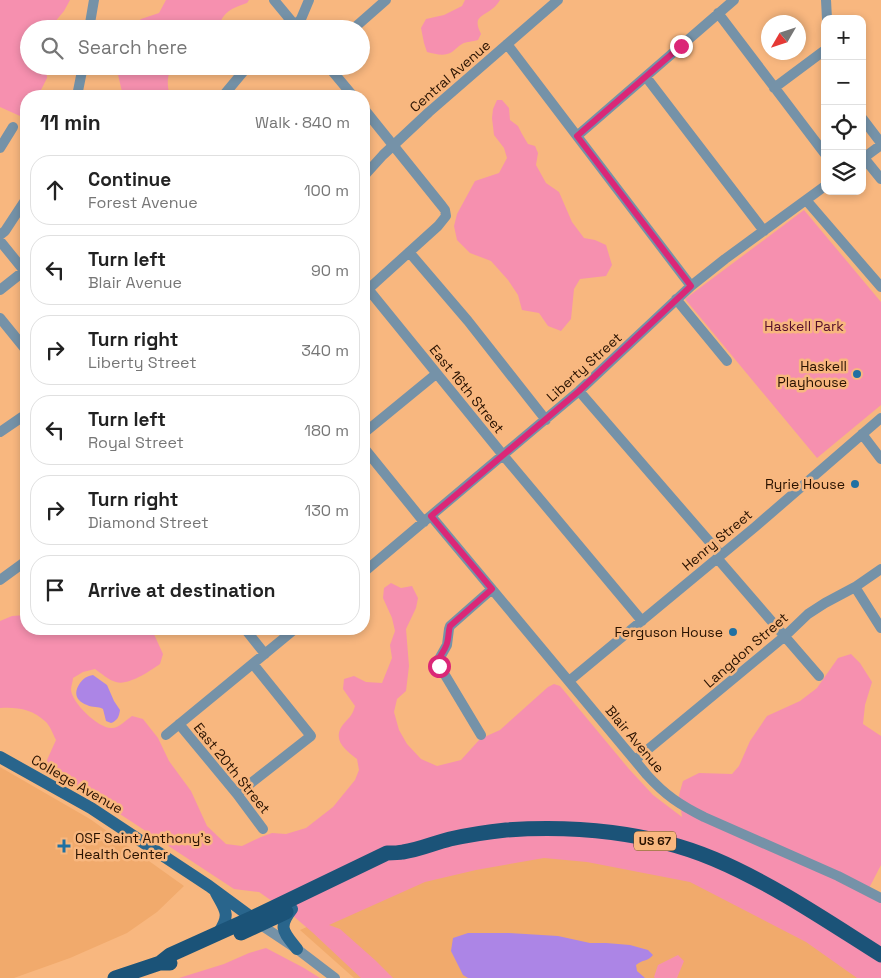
<!DOCTYPE html>
<html lang="en">
<head>
<meta charset="utf-8">
<style>
	body { margin:0; font-family:"Space Grotesk",sans-serif; background:#f2f2f2; color:#222 }
	.controls { position:absolute; right:15px; top:15px; display:grid; overflow:hidden; border-radius:10px; box-shadow:0 2px 8px #0003 }
	.controls button { width:45px; height:45px; display:grid; place-items:center; padding:0; border:0; border-bottom:1px solid #e0e0e0; background:#fff; color:#222; font:25px sans-serif }
	.compass { position:absolute; left:761px; top:15px; width:45px; height:45px; border-radius:50%; background:#fff; box-shadow:0 2px 8px #0003; rotate:231deg }
	.stop { position:absolute; width:15px; height:15px; margin:-11px; border:4px solid #db2777; border-radius:50%; background:#fff }
	.stop.end { background:#db2777; border-color:#fff; box-shadow:0 1px 5px #0008 }
	.list { margin:0; padding:0; list-style:none }
	h2 { display:flex; justify-content:space-between; align-items:center; height:65px; margin:0; padding:0 20px; font-size:21px }
	h2 small { font-size:16px; font-weight:400; color:#767676 }
	.list li { display:grid; grid-template-columns:32px 1fr auto; gap:15px; align-items:center; box-sizing:border-box; height:70px; margin:0 10px 10px; padding:0 10px; border:1px solid #e0e0e0; border-radius:20px }
	.list b { display:block; font-size:19px; white-space:nowrap }
	.list p { margin:0; font-size:16px; white-space:nowrap; color:#767676 }
	.list em { font-size:16px; font-style:normal; color:#767676 }
	.icon { flex:none; width:28px; height:28px; fill:none; stroke:currentColor; stroke-width:2; stroke-linecap:round; stroke-linejoin:round }
	.map { position:relative; flex:none; width:881px; height:978px; overflow:hidden }
	.search { position:absolute; background:#fff; box-shadow:0 2px 8px #0003; left:20px; top:20px; width:350px; height:55px; display:flex; align-items:center; gap:12px; box-sizing:border-box; padding:0 18px; border-radius:28px; color:#767676; font-size:19px }
	.panel { position:absolute; background:#fff; box-shadow:0 2px 8px #0003; left:20px; top:90px; width:350px; height:545px; border-radius:20px }
	.map>svg:first-child { display:block }
</style>
</head>
<body>
<div class="map">
<svg width="881" height="978" viewBox="0 0 881 978">
	<rect width="100%" height="100%" fill="#f8b77f"/>
	<path fill="#f1aa6c" d="M0,767l90,52 94,67 -27,26 -30,21 -57,25 -56,20h-14z
		M557,852l133,20 191,106h-527l-54,-48 124,-55z"/>
	<path fill="#f690af" d="M0,0h70l-6,11 -15,18h-20v37h17l1,12 -9,18h-12v16l-6,4 -20,-9z
		M166,0h83l-2,3c-16,6 -24,8 -29,26h-89l12,-10 18,-6z
		M465,0h35c-2,3 -5,7 -8,9 -12,9 -19,8 -11,25l-3,6c-5,2 -11,1 -16,4 -4,2 -6,5 -10,8 -8,5 -16,2 -25,0l-3,-9 -3,-15 5,-9 18,-4 18,-9z
		M116,66h58c-8,8 -7,20 -4,30h-47z
		M497,100h5l7,8 1,12 8,6 4,8 6,10 7,2 3,7 -2,12 10,18 13,9 13,30 12,16 11,2 11,5 6,20 -6,11 -26,3 -6,10 -3,30 -10,12 -13,-5 -9,-13 -17,-3 -4,-15 -10,-15 -17,-19 -21,-8 -13,-13 -3,-14 3,-12 18,-33 24,-8 8,-15 -3,-10 -10,-13 -2,-17 1,-9z
		M804,210l77,92v103l-64,53 -132,-159z
		M391,583l10,5 11,-2 6,12 -2,10 -10,21 3,37 -3,25 -9,8 -3,13 5,18 8,14 14,15 16,7 24,-6 19,-21 20,-9 48,-43 6,-3 6,2 69,83 24,26 29,22 -3,-22 4,-14 16,-8 33,1 7,-8 11,-25 17,-25 33,-15 17,-13 21,-30 13,-4 9,9 12,19 -7,23 -2,19 18,12v129l-15,29 15,9v75h-24l-51,-36 -116,-60 -103,-20 -43,-4 -68,12 -51,12 -96,43 11,4 35,31 18,18h-32l-49,-46 -20,-17 -33,-23 -25,-3 -172,-113 -13,-10 -2,-6 9,-20c-3,-6 -6,-14 -10,-18 -14,-13 -28,-15 -46,-14v-87l12,-5 14,-1v14h127v3l10,22 -3,10c-10,7 -32,22 -44,18 -8,-2 -15,-9 -21,-13l-12,3 -10,6c0,3 -2,8 -2,12 1,13 28,39 41,38 7,0 14,-8 20,-12l11,3 15,19 11,23 22,30 16,35 19,18 16,2 19,-9 11,-4 14,1 20,-6 27,-21 22,-27 4,-10 -2,-11c-10,-8 -25,-18 -15,-33 6,-8 10,-9 13,-20l-12,-17 1,-10 10,-3 12,6 16,1 10,-25 -2,-13 5,-14 -3,-13 -9,-20 1,-10z
		M266,948l38,20 16,10h-141l45,-14 25,-11z
		M678,955l6,6 -7,17h-22l-1,-1 4,-12z"/>
	<path fill="#ac85e6" d="M93,675l14,10 7,16 6,9c-1,7 -3,11 -9,13l-5,-2 -3,-12c-5,-3 -10,-1 -16,-4 -11,-4 -14,-12 -7,-22 4,-5 7,-7 13,-8z
		M468,933h41l49,3 32,7h16l24,2 18,5 5,5c-6,7 -10,4 -17,10l1,6 8,7h-177l-5,-3 -12,-24 2,-13z"/>
	<g fill="none" stroke-linecap="round" stroke-linejoin="round">
		<path stroke="#7592a8" stroke-width="10" d="M274,0l24,29
			M826,0l1,19
			M718,13l107,141
			M295,25l6,-6 8,-19
			M89,29l5,-29
			M282,29l8,-9
			M353,29l33,-29
			M507,44l184,242
			M328,66l25,30
			M646,77l118,154
			M774,88l51,-38
			M77,96l6,-30
			M223,96l25,-30
			M364,109l78,97 3,4 1,6 -8,10 -73,66
			M862,118l19,25
			M577,136l157,-136
			M0,148l13,-21
			M864,158l17,21
			M862,159l19,-14
			M364,176l19,-21 46,-43 129,-112
			M806,200l75,87
			M0,235l5,-4 21,-32
			M0,241l26,32
			M409,252l59,69 78,99
			M368,289l135,166 139,166
			M0,290l24,-19
			M676,299l51,62
			M0,318l26,32
			M579,391l142,164
			M0,432l22,-15
			M364,433l72,-59
			M862,434l19,25
			M364,448l60,74
			M431,516l216,259c18,20 33,30 57,42l134,59 43,22
			M717,558l102,118
			M364,572l215,-181 112,-105 34,-27 100,-73
			M0,580l26,-19
			M855,587l26,41
			M245,629l20,25
			M569,681l186,-154 126,-109
			M179,724l58,70 26,35
			M166,735l129,-106
			M481,735l-42,-70 -1,-4 9,-16 2,-16 1,-3 42,-37
			M635,760l40,-33 110,-91 23,-22 17,-11 30,-16 26,-18
			M237,794l74,-58 -58,-72
			M261,925l36,24 38,29"/>
		<path stroke="#29658c" stroke-width="12" d="M0,757l91,51 118,78 50,37
			M216,893c9,17 15,21 3,39
			M292,909c-15,19 -8,23 5,40"/>
		<path stroke="#1b5378" stroke-width="15" d="M241,933l45,-21
			M160,963l10,-8 82,-37 135,-65c5,0 11,0 16,-1 16,-2 31,-9 47,-13 18,-4 37,-7 56,-9 69,-5 144,2 208,29 59,25 113,62 167,96
			M115,978l45,-15h10"/>
	</g>
	<g fill="none" stroke-linecap="round" stroke-linejoin="round">
		<path stroke="#db2777" stroke-width="6" d="M439,666c-2,-9 4,-12 7,-20 3,-6 2,-14 4,-20l42,-37 -61,-73 148,-125 112,-105 -114,-150 104,-90"/>
	</g>
	<g fill="#2070a2" stroke="#f8b77f" stroke-width="2">
		<circle cx="857" cy="374" r="5"/>
		<circle cx="855" cy="484" r="5"/>
		<circle cx="733" cy="632" r="5"/>
		<path d="M61.5 838.5h5v5h5v5h-5v5h-5v-5h-5v-5h5z"/>
	</g>
	<g text-anchor="middle" stroke-width="5" stroke-linejoin="round" paint-order="stroke">
		<rect fill="#f8b77f" stroke="#674426" stroke-width="1" x="634" y="831.5" width="42" height="19" rx="4"/>
		<g font-size="12" font-weight="bold" fill="#291200">
			<text x="655" y="845">US 67</text>
		</g>
		<g font-size="14" fill="#291200" stroke="#f8b77f">
			<text transform="translate(450 76) rotate(-41)" y="5">Central Avenue</text>
			<text transform="translate(584 367) rotate(-42)" y="5">Liberty Street</text>
			<text transform="translate(467 389) rotate(51)" y="5">East 16th Street</text>
			<text transform="translate(717 540) rotate(-40)" y="5">Henry Street</text>
			<text transform="translate(746 650) rotate(-41)" y="5">Langdon Street</text>
			<text transform="translate(635 739) rotate(50)" y="5">Blair Avenue</text>
			<text transform="translate(232 768) rotate(51)" y="5">East 20th Street</text>
			<text transform="translate(77 784) rotate(30)" y="5">College Avenue</text>
		</g>
		<g font-size="14" fill="#550e2b" stroke="#f8b77f">
			<text x="804" y="331">Haskell Park</text>
		</g>
		<g font-size="14" fill="#291200" stroke="#f8b77f" text-anchor="end">
			<text x="847" y="371">Haskell<tspan x="847" dy="16">Playhouse</tspan></text>
			<text x="845" y="489">Ryrie House</text>
			<text x="723" y="637">Ferguson House</text>
			<text x="75" y="843" text-anchor="start">OSF Saint Anthony's<tspan x="75" dy="16">Health Center</tspan></text>
		</g>
	</g>
</svg>
<div class="controls">
<button>+</button>
<button>−</button>
<button><svg class="icon" aria-label="locate" viewBox="0 0 24 24"><circle cx="12" cy="12" r="6"/><path d="M12 2v4M12 18v4M2 12h4M18 12h4"/></svg></button>
<button><svg class="icon" aria-label="layers" viewBox="0 0 24 24"><path d="M12 4l9 5-9 5-9-5zM3 14l9 5 9-5"/></svg></button>
</div>
<svg class="compass" viewBox="-18 -18 36 36"><path d="M0-13l5 13h-10z" fill="#e53935"/><path d="M0 13l5-13h-10z" fill="#767676"/></svg>
<div class="stop" style="left:439px;top:666px"></div>
<div class="stop end" style="left:681px;top:46px"></div>
<div class="search"><svg class="icon" aria-label="search" viewBox="0 0 24 24"><circle cx="10" cy="10" r="6"/><path d="M15 15l6 6"/></svg>Search here</div>
<section class="panel">
<h2>11 min<small>Walk · 840 m</small></h2>
<ul class="list">
<li><svg class="icon" aria-label="ahead" viewBox="0 0 24 24"><path d="M12 20V5M6 11l6-6 6 6"/></svg><div><b>Continue</b><p>Forest Avenue</p></div><em>100 m</em></li>
<li><svg class="icon" aria-label="left" viewBox="0 0 24 24"><path d="M17 20v-9H6M10 6l-5 5 5 5"/></svg><div><b>Turn left</b><p>Blair Avenue</p></div><em>90 m</em></li>
<li><svg class="icon" aria-label="right" viewBox="0 0 24 24"><path d="M7 20v-9h11M14 6l5 5-5 5"/></svg><div><b>Turn right</b><p>Liberty Street</p></div><em>340 m</em></li>
<li><svg class="icon" aria-label="left" viewBox="0 0 24 24"><path d="M17 20v-9H6M10 6l-5 5 5 5"/></svg><div><b>Turn left</b><p>Royal Street</p></div><em>180 m</em></li>
<li><svg class="icon" aria-label="right" viewBox="0 0 24 24"><path d="M7 20v-9h11M14 6l5 5-5 5"/></svg><div><b>Turn right</b><p>Diamond Street</p></div><em>130 m</em></li>
<li><svg class="icon" aria-label="arrive" viewBox="0 0 24 24"><path d="M6 21V4h12l-3 4 3 4H6"/></svg><div><b>Arrive at destination</b></div></li>
</ul>
</section>
</div>
</body>
</html>
